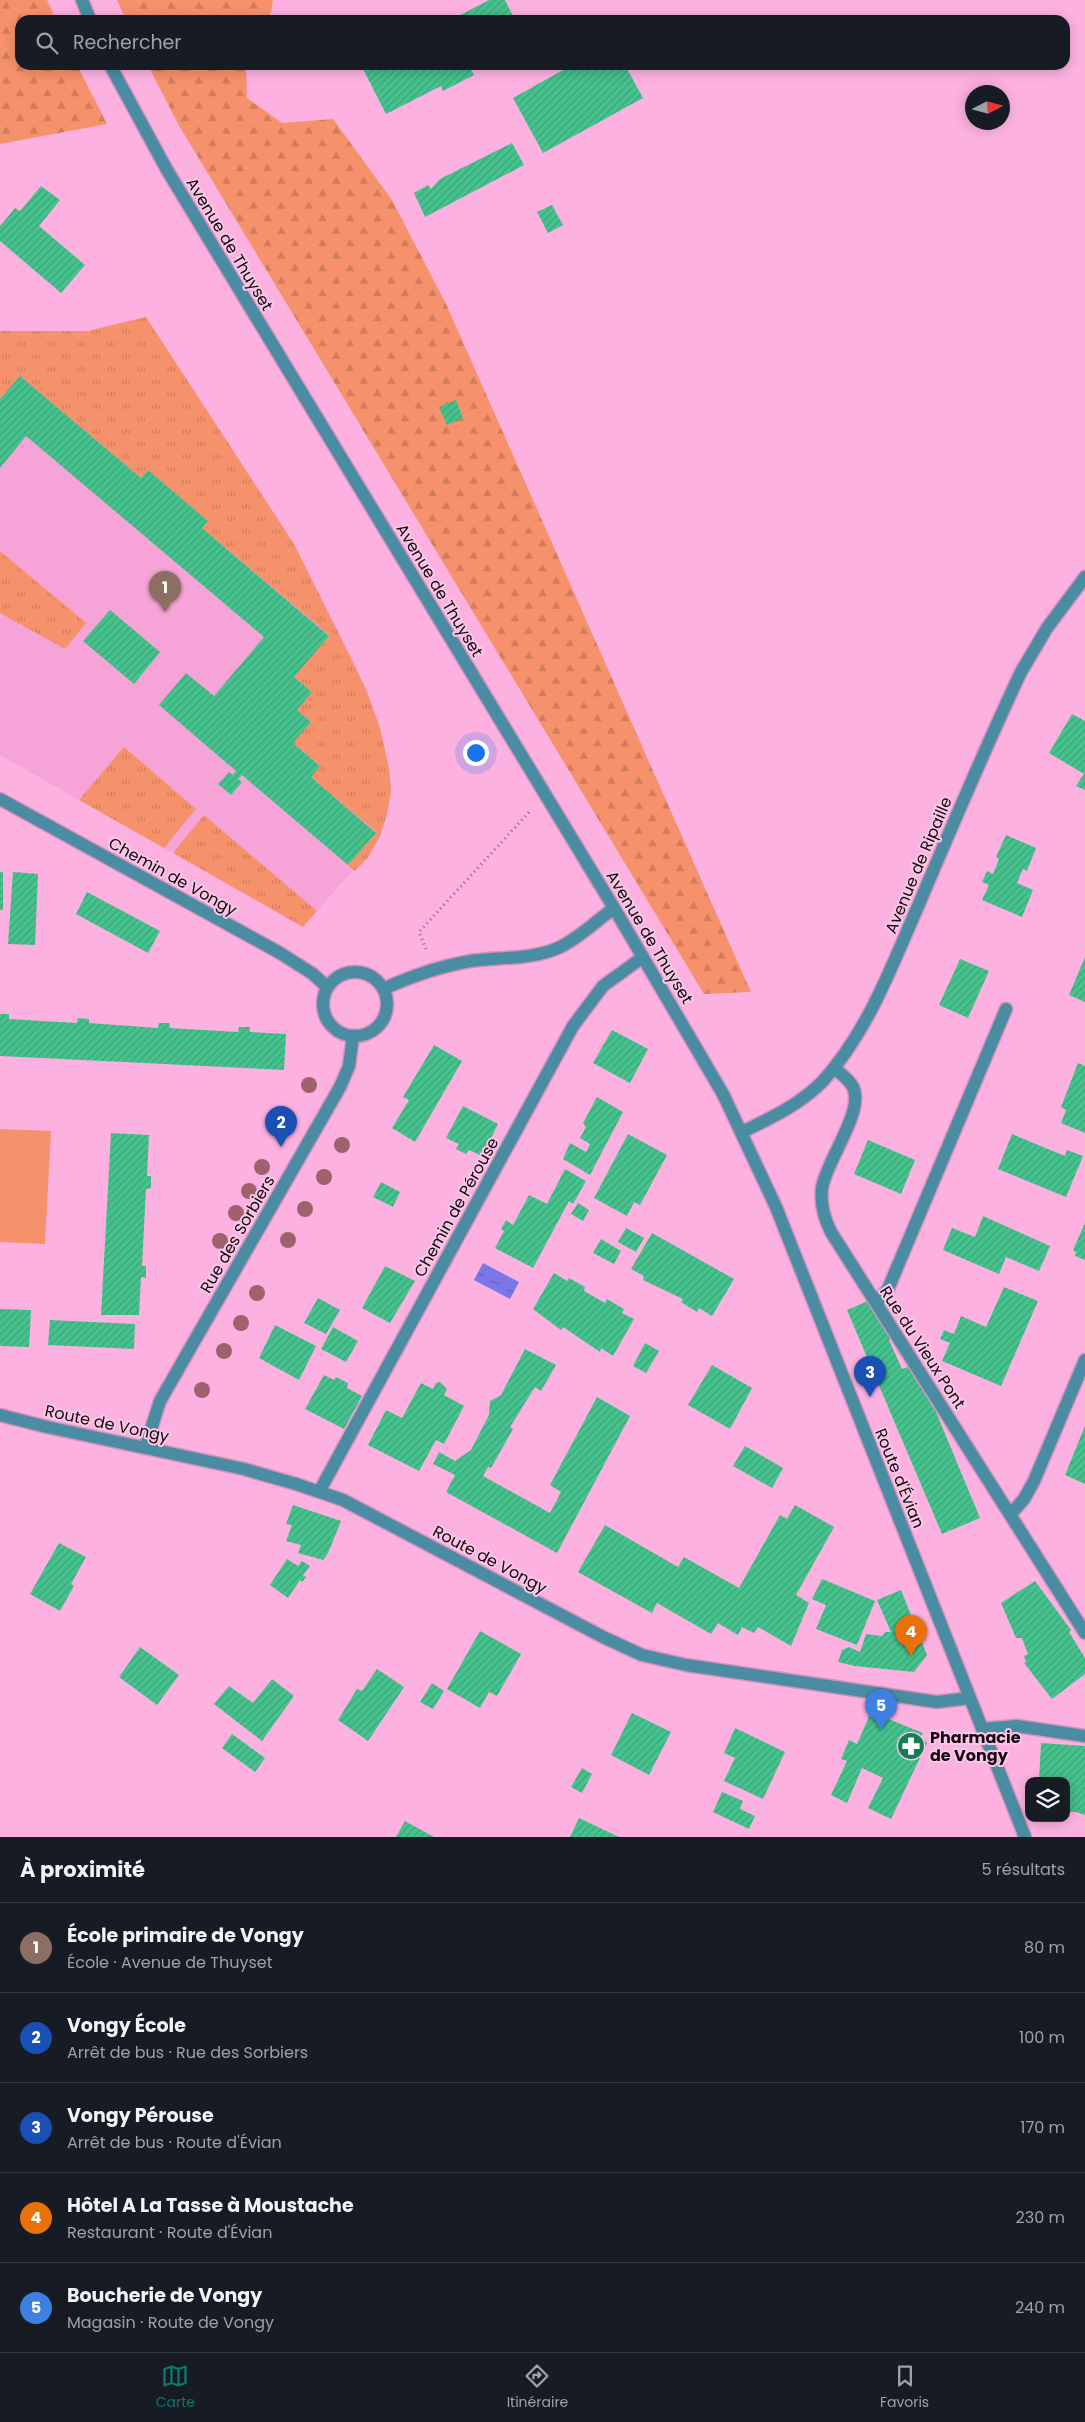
<!DOCTYPE html>
<html lang="fr">
<head>
<meta charset="utf-8">
<style>
	body { margin:0; font-family:Poppins,sans-serif; background:#20242c; color:#f1f3f6 }
	.controls { position:absolute; right:15px; bottom:15px; display:grid; overflow:hidden; border-radius:10px; box-shadow:0 2px 12px #0003 }
	.controls button { width:45px; height:45px; display:grid; place-items:center; padding:0; border:0; border-bottom:1px solid #363941; background:#171b24; color:#f1f3f6; font:25px sans-serif }
	.compass { position:absolute; left:965px; top:85px; width:45px; height:45px; border-radius:50%; background:#171b24; box-shadow:0 2px 12px #0003; rotate:84deg }
	.you { position:absolute; left:475px; top:752px; width:18px; height:18px; margin:-12px; border:4px solid #fff; border-radius:50%; background:#1a73e8; box-shadow:0 0 0 8px #1a73e833 }
	.badge { display:grid; place-items:center; width:32px; height:32px; border-radius:50%; background:#0f766e; color:#fff; font-size:16px; font-weight:700 }
	.pin { position:absolute; translate:-50% -41px; filter:drop-shadow(0 1px 2px #0008) }
	.pin::after { content:''; position:absolute; top:26px; width:18px; height:15px; background:inherit; clip-path:polygon(0 0,100% 0,50% 100%) }
	.list { margin:0; padding:0; list-style:none }
	h2 { display:flex; justify-content:space-between; align-items:center; height:65px; margin:0; padding:0 20px; font-size:21px }
	h2 small { font-size:16px; font-weight:400; color:#9ea1a6 }
	.list li { display:grid; grid-template-columns:32px 1fr auto; gap:15px; align-items:center; box-sizing:border-box; height:90px; padding:0 20px; border-top:1px solid #363941 }
	.list b { display:block; font-size:19px; white-space:nowrap }
	.list p { margin:0; font-size:16px; white-space:nowrap; color:#9ea1a6 }
	.list em { font-size:16px; font-style:normal; color:#9ea1a6 }
	.icon { flex:none; width:28px; height:28px; fill:none; stroke:currentColor; stroke-width:2; stroke-linecap:round; stroke-linejoin:round }
	.map { position:relative; flex:none; width:1085px; height:1837px; overflow:hidden }
	.search { position:absolute; background:#171b24; box-shadow:0 2px 12px #0003; left:15px; right:15px; top:15px; height:55px; display:flex; align-items:center; gap:12px; box-sizing:border-box; padding:0 18px; border-radius:15px; color:#9ea1a6; font-size:19px }
	.sheet { height:515px; background:#171b24 }
	nav { display:flex; justify-content:space-around; align-items:center; box-sizing:border-box; height:70px; border-top:1px solid #363941; background:#171b24; font-size:14px; color:#9ea1a6 }
	nav a { display:grid; justify-items:center; gap:2px }
	nav .on { color:#0f766e }
	.map>svg:first-child { display:block }
</style>
</head>
<body>
<div class="map">
<svg width="1085" height="1837" viewBox="0 0 1085 1837">
	<defs>
		<pattern id="grass-tufts" width="24" height="20" patternUnits="userSpaceOnUse" patternTransform="scale(1.25)"><rect width="24" height="20" fill="#f6926b"/><path d="M3 7l-1-3M5 7V3M7 7l1-3M15 17l-1-3M17 17v-4M19 17l1-3" fill="none" stroke="#d27c5c"/></pattern>
		<pattern id="forest-firs" width="22" height="20" patternUnits="userSpaceOnUse" patternTransform="scale(1.25)"><rect width="22" height="20" fill="#f6926b"/><path d="M5 1l3.5 6h-7zM16 11l3.5 6h-7z" fill="#d27c5c"/></pattern>
		<pattern id="water-ripples" width="26" height="14" patternUnits="userSpaceOnUse" patternTransform="scale(1.25)"><rect width="26" height="14" fill="#7b77e9"/><path d="M2 4q2-2 4 0t4 0M15 11q2-2 4 0t4 0" fill="none" stroke="#645fbb"/></pattern>
		<pattern id="building-hatch" width="6" height="6" patternUnits="userSpaceOnUse" patternTransform="scale(1.25)"><rect width="6" height="6" fill="#46c28e"/><path d="M-1 1l2-2M0 6l6-6M5 7l2-2" fill="none" stroke="#3da579"/></pattern>
	</defs>
	<rect width="100%" height="100%" fill="#fcb1e0"/>
	<path fill="#f6a4d7" d="M146,317l157,244 52,103 25,64 9,40 2,23 -4,23 -7,22 -11,20 -14,15 -2,-1 -50,57 -303,-172v-424h88z"/>
	<path fill="url(#grass-tufts)" d="M146,317l148,227 72,145 14,39 9,40 2,23 -4,23 -7,22 -11,20 -14,15 -7,-6 28,-33 -65,-55 9,-12 -27,-22 18,-21 -14,-12 15,-18 -18,-15 35,-42 -127,-107 6,-7 -60,-51 -7,8 -121,-102 -20,23v-68h88z
		M0,551l86,72 -21,26 -65,-36z
		M124,747l72,62 -32,39 -85,-48z
		M204,815l113,96 -14,16 -130,-74z"/>
	<path fill="url(#forest-firs)" d="M0,0h47l9,20h-36v45h57l30,59 -107,20z
		M117,0h156l-2,13 -6,7h-139z
		M148,65h98l1,33 35,25 51,-4 59,81 55,106 304,686 -47,2 -526,-870z"/>
	<path fill="#f6926b" d="M0,1129l51,2 -6,113 -45,-2z"/>
	<path fill="url(#water-ripples)" d="M483,1263l36,19 -9,17 -36,-19z"/>
	<path fill="url(#building-hatch)" d="M489,0h16l10,20h-64z
		M365,65h116l-10,5 3,5 -31,16 -2,-5 -55,28 -24,-47z
		M572,65h53l18,33 -100,55 -30,-55z
		M512,143l12,22 -99,52 -11,-24 14,-8 3,4 9,-10z
		M41,186l19,14 -21,26 46,39 -24,28 -61,-52v-15l15,-18 5,3z
		M552,205l11,20 -15,8 -11,-21z
		M20,376l121,102 7,-8 60,51 -6,7 127,108 -35,41 18,15 -15,18 14,12 -18,21 27,23 -9,11 65,56 -28,32 -106,-90 -4,4 4,3 -11,13 -13,-11 11,-12 4,3 3,-4 -77,-66 27,-32 28,23 50,-59 -238,-201 -26,32v-69z
		M456,400l7,18 -16,7 -8,-18z
		M110,610l50,42 -26,32 -51,-43z
		M1072,714l13,7v69l-9,-4 8,-12 -35,-21z
		M1006,835l30,13 -9,23 -4,-2 -6,14 16,7 -11,27 -40,-17 7,-15 -7,-3 5,-11 6,3 6,-15 -3,-2z
		M0,872h3v38h-3z
		M13,872l25,2 -3,71 -27,-1z
		M87,892l73,39 -12,22 -72,-39z
		M1085,957v45l-16,-7z
		M960,959l29,12 -21,47 -29,-13z
		M0,1014h9v5l68,4 1,-5 11,1v4l69,5 1,-5h10l1,5 68,4 1,-5h11v5l36,2 -2,36 -284,-14z
		M612,1030l36,19 -18,34 -37,-20z
		M434,1045l28,16 -47,81 -23,-14 17,-28 -6,-3z
		M1078,1063l7,3v67l-24,-10 5,-13 -5,-3z
		M597,1097l26,15 -33,63 -27,-16 7,-16 16,9 4,-8 -10,-6 6,-11 -3,-4z
		M463,1106l35,18 -16,32 -13,-6 -3,4 -10,-5 3,-5 -13,-6z
		M111,1133l38,2 -2,41h4v12l-5,1 -4,77h4v12l-5,-1 -2,38h-38z
		M628,1134l39,21 -27,50 -6,-3 -7,14 -33,-18z
		M1012,1134l53,22 2,-6 16,6 -17,41 -68,-28z
		M868,1140l47,20 -14,34 -47,-20z
		M565,1169l21,12 -13,23 -4,-3 -36,67 -38,-20 9,-17 -3,-2 5,-9 7,5 16,-30 18,9z
		M381,1182l19,10 -7,15 -20,-10z
		M578,1203l11,7 -6,11 -12,-7z
		M983,1216l67,30 -11,25 -33,-14 -7,17 -56,-24 9,-22 23,9z
		M1085,1223v37l-10,-4 1,-4 -3,-2z
		M626,1228l18,10 -8,14 -18,-10z
		M652,1233l82,46 -22,37 -13,-8 -2,4 -16,-10 2,-3 -40,-19 1,-4 -13,-7z
		M601,1239l20,12 -7,13 -21,-11z
		M385,1266l30,15 -25,42 -28,-15z
		M554,1273l13,8 2,-3 16,9 -1,4 21,12 2,-4 17,10 -2,4 12,6 -21,37 -12,-8 -1,4 -37,-25 -2,3 -28,-21z
		M1004,1287l34,14 -37,85 -59,-25 8,-18 -10,-4 4,-9 10,4 7,-18 25,11z
		M318,1298l22,12 -14,24 -22,-11z
		M868,1301l23,38 -2,1 13,29 6,-2 28,45 44,106 -38,16 -95,-224z
		M0,1309l31,1 -2,37 -29,-1z
		M50,1320l85,4 -1,25 -86,-4z
		M275,1325l41,21 -17,34 -40,-22z
		M333,1327l25,14 -12,21 -25,-13z
		M645,1343l14,8 -13,22 -13,-7z
		M525,1349l31,16 -15,26 -6,-4 -25,40 3,2 -22,39 -3,-1 -5,9 67,37 11,-21 -11,-7 47,-88 33,19 -73,137 -111,-61 9,-17 -22,-11 6,-12 16,9 16,-11 18,-35 1,-14 11,-6z
		M712,1365l40,23 -22,41 -42,-24z
		M324,1375l10,5 2,-3 12,6 -1,5 15,8 -18,33 -39,-20z
		M440,1382l7,7 -3,6 20,11 -20,38 -8,-4 -17,31 -51,-26 18,-35 16,8 19,-35 12,6 3,-6z
		M1085,1426v58l-20,-9z
		M745,1446l38,22 -11,20 -39,-22z
		M293,1505l48,16 -13,32 -5,7 -25,-7 3,-8 -15,-4 6,-16 -6,-1z
		M795,1505l39,22 -38,68 13,8 -18,43 -33,-19 -4,6 -12,-6 -4,8 -20,-12 -7,11 -54,-31 -5,10 -74,-41 27,-47 73,42 6,-10 55,31 41,-73 7,4z
		M59,1543l27,14 -15,27 3,2 -14,25 -30,-17z
		M287,1559l11,7 4,-5 8,5 -7,9 3,2 -4,5 -2,-2 -12,18 -18,-13z
		M822,1579l53,22 -18,44 -41,-16 10,-24 -14,-6z
		M1035,1581l36,49 -2,2 16,26v16l-33,25 -28,-36 2,-1 -2,-6 4,-2 -6,-16h-6l-15,-35z
		M901,1590l26,65 -13,17 -59,-6 -17,-4 4,-12 7,-3 11,5 6,-18 16,2 3,-4h6l-14,-32z
		M480,1631l41,23 -24,42 -8,-4 -9,16 -33,-19z
		M140,1647l39,28 -22,30 -38,-28z
		M377,1669l27,18 -36,54 -30,-21 19,-31 5,2z
		M272,1679l22,17 -32,45 -48,-37 15,-18 24,17z
		M432,1683l12,8 -11,18 -13,-7z
		M871,1712l52,21 -2,3 6,7 -36,76 -23,-11 15,-30 -21,-10 -15,35 -16,-8 16,-34 -6,-2 8,-19 8,4z
		M632,1713l39,19 -22,43 -38,-20z
		M735,1728l50,24 -22,47 -39,-18 11,-23 -11,-5z
		M232,1734l33,24 -10,14 -33,-24z
		M1041,1743l44,3v69l-9,-3h-10v-31h-27z
		M582,1768l10,6 -10,19 -11,-6z
		M722,1792l21,9 -3,8 15,7 -6,13 -36,-17z
		M579,1818l40,19h-49z
		M405,1821l29,16h-38z"/>
	<g fill="none" stroke-linecap="round" stroke-linejoin="round">
		<g stroke="#d392bb" stroke-width="15">
			<path id="minor" d="M82,0l8,20
				M110,65l57,105 447,738 109,186 53,113 249,630
				M0,799l280,154 33,21 14,13
				M323 1004a32 32 0 1 1 64 0a32 32 0 1 1-64 0Z
				M383,989c29,-13 57,-23 88,-28 28,-4 60,-1 87,-13 20,-9 38,-27 56,-40
				M834,1068c6,5 15,11 19,19 12,24 -27,74 -31,101 -2,16 2,30 9,44l254,401
				M742,1132c29,-14 57,-27 80,-50 46,-50 70,-117 97,-178 33,-78 66,-156 102,-232l26,-44 38,-51
				M876,1303l12,-14 118,-280
				M0,1415l47,12 197,42 52,15 47,16 260,137 39,18 44,10 251,37 33,-4
				M145,1448l15,-47 180,-314 9,-21 4,-30
				M319,1492l254,-466 30,-40 40,-29
				M1010,1515l14,-16 10,-18 51,-121
				M982,1729l35,-3 68,10"/>
		</g>
		<path stroke="#915e7f" stroke-width="3" stroke-dasharray="1 4" stroke-linecap="butt" d="M426,949l-7,-17 112,-122"/>
		<use href="#minor" stroke="#4a8da3" stroke-width="12"/>
	</g>
	<g fill="#9f626c">
		<circle cx="309" cy="1085" r="8"/>
		<circle cx="287" cy="1124" r="8"/>
		<circle cx="342" cy="1145" r="8"/>
		<circle cx="262" cy="1167" r="8"/>
		<circle cx="324" cy="1177" r="8"/>
		<circle cx="249" cy="1191" r="8"/>
		<circle cx="305" cy="1209" r="8"/>
		<circle cx="236" cy="1213" r="8"/>
		<circle cx="288" cy="1240" r="8"/>
		<circle cx="220" cy="1241" r="8"/>
		<circle cx="257" cy="1293" r="8"/>
		<circle cx="241" cy="1323" r="8"/>
		<circle cx="224" cy="1351" r="8"/>
		<circle cx="202" cy="1390" r="8"/>
	</g>
	<defs>
		<g id="pharmacy-disc" transform="scale(1.4375)"><circle r="9.5" fill="#157c56" stroke="#f8c9e5"/><path d="M-2-6h4v4h4v4h-4v4h-4v-4h-4v-4h4Z" fill="#fff"/></g>
	</defs>
	<g fill-rule="evenodd">
		<use href="#pharmacy-disc" x="911" y="1746"/>
	</g>
	<g text-anchor="middle" stroke-width="4" stroke-linejoin="round" paint-order="stroke">
		<g font-size="16" fill="#190212" stroke="#f8c9e5">
			<text transform="translate(230 244) rotate(59)" y="6">Avenue de Thuyset</text>
			<text transform="translate(440 590) rotate(59)" y="6">Avenue de Thuyset</text>
			<text transform="translate(918 865) rotate(-67)" y="6">Avenue de Ripaille</text>
			<text transform="translate(173 876) rotate(29)" y="6">Chemin de Vongy</text>
			<text transform="translate(650 937) rotate(59)" y="6">Avenue de Thuyset</text>
			<text transform="translate(456 1207) rotate(-61)" y="6">Chemin de Pérouse</text>
			<text transform="translate(237 1234) rotate(-60)" y="6">Rue des Sorbiers</text>
			<text transform="translate(923 1347) rotate(57)" y="6">Rue du Vieux Pont</text>
			<text transform="translate(107 1423) rotate(12)" y="6">Route de Vongy</text>
			<text transform="translate(900 1478) rotate(68)" y="6">Route d'Évian</text>
			<text transform="translate(490 1559) rotate(28)" y="6">Route de Vongy</text>
		</g>
		<g font-size="16" font-weight="bold" fill="#190212" stroke="#f8c9e5" text-anchor="start">
			<text x="930" y="1743">Pharmacie<tspan x="930" dy="18">de Vongy</tspan></text>
		</g>
	</g>
</svg>
<div class="controls">
<button><svg class="icon" aria-label="layers" viewBox="0 0 24 24"><path d="M12 4l9 5-9 5-9-5zM3 14l9 5 9-5"/></svg></button>
</div>
<svg class="compass" viewBox="-18 -18 36 36"><path d="M0-13l5 13h-10z" fill="#e53935"/><path d="M0 13l5-13h-10z" fill="#9ea1a6"/></svg>
<div class="you"></div>
<div class="pin badge" style="left:165px;top:612px;background:#8d6e63">1</div>
<div class="pin badge" style="left:281px;top:1147px;background:#1a4fb4">2</div>
<div class="pin badge" style="left:870px;top:1397px;background:#1a4fb4">3</div>
<div class="pin badge" style="left:911px;top:1656px;background:#e8710a">4</div>
<div class="pin badge" style="left:881px;top:1730px;background:#3f7fe0">5</div>
<div class="search"><svg class="icon" aria-label="search" viewBox="0 0 24 24"><circle cx="10" cy="10" r="6"/><path d="M15 15l6 6"/></svg>Rechercher</div>
</div>
<section class="sheet">
<h2>À proximité<small>5 résultats</small></h2>
<ul class="list">
<li><span class="badge" style="background:#8d6e63">1</span><div><b>École primaire de Vongy</b><p>École · Avenue de Thuyset</p></div><em>80 m</em></li>
<li><span class="badge" style="background:#1a4fb4">2</span><div><b>Vongy École</b><p>Arrêt de bus · Rue des Sorbiers</p></div><em>100 m</em></li>
<li><span class="badge" style="background:#1a4fb4">3</span><div><b>Vongy Pérouse</b><p>Arrêt de bus · Route d'Évian</p></div><em>170 m</em></li>
<li><span class="badge" style="background:#e8710a">4</span><div><b>Hôtel A La Tasse à Moustache</b><p>Restaurant · Route d'Évian</p></div><em>230 m</em></li>
<li><span class="badge" style="background:#3f7fe0">5</span><div><b>Boucherie de Vongy</b><p>Magasin · Route de Vongy</p></div><em>240 m</em></li>
</ul>
</section>
<nav>
<a class="on"><svg class="icon" aria-label="map" viewBox="0 0 24 24"><path d="M3 6l6-2 6 2 6-2v14l-6 2-6-2-6 2zM9 4v14M15 6v14"/></svg>Carte</a>
<a><svg class="icon" aria-label="directions" viewBox="0 0 24 24"><path d="M12 3l9 9-9 9-9-9zM9 14v-3h6M13 9l2 2-2 2"/></svg>Itinéraire</a>
<a><svg class="icon" aria-label="saved" viewBox="0 0 24 24"><path d="M7 4h10v16l-5-4-5 4z"/></svg>Favoris</a>
</nav>
</body>
</html>
